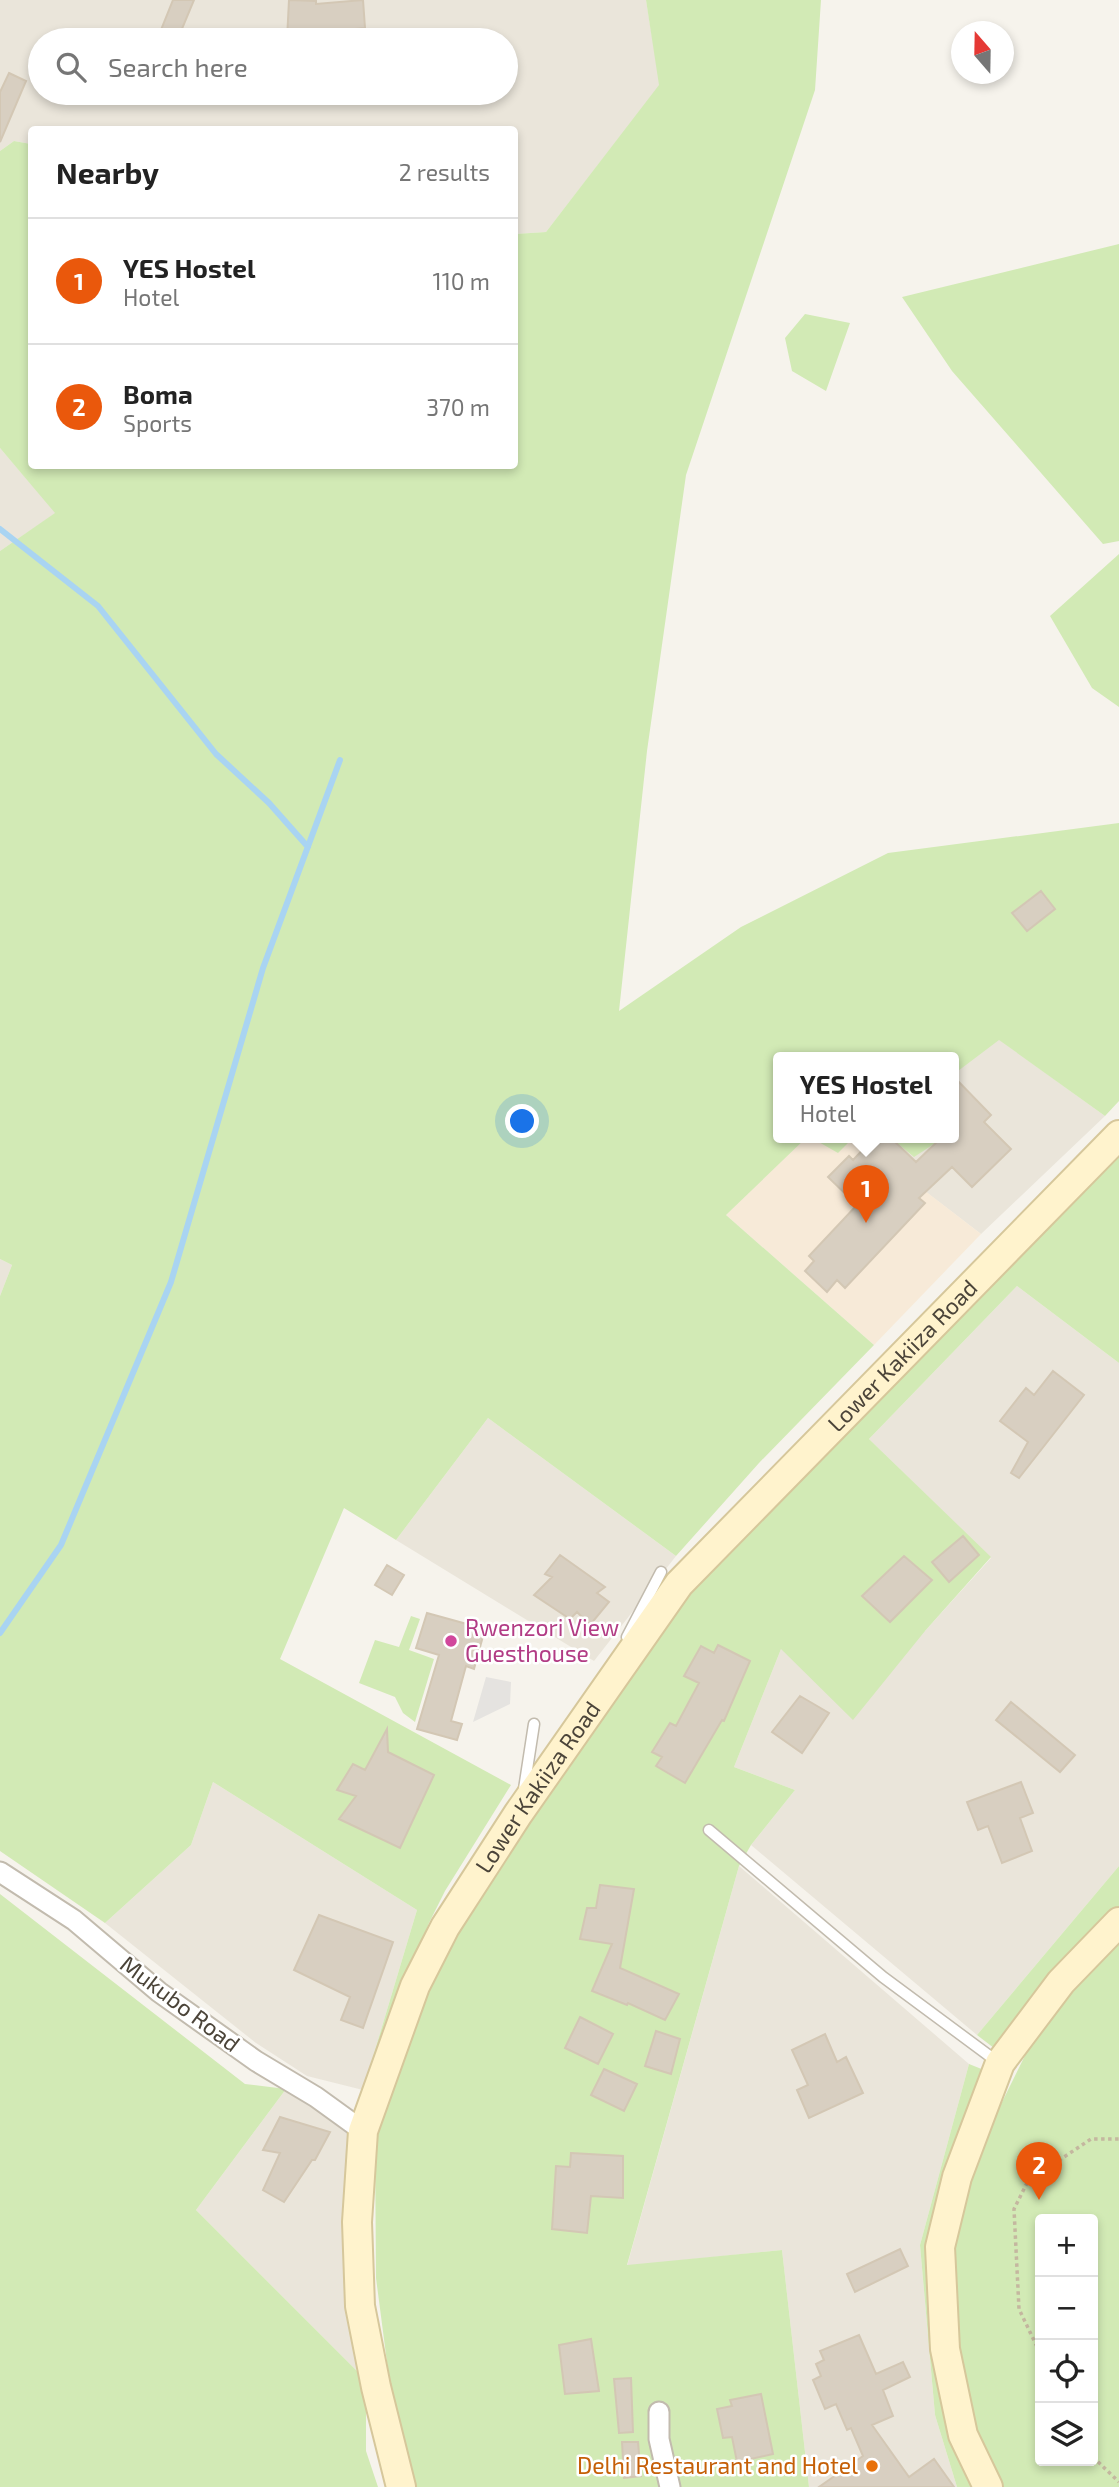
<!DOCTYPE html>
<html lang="en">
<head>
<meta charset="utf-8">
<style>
	body { margin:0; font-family:"Exo 2",sans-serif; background:#f2f2f2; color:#222 }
	.controls { position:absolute; right:21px; bottom:21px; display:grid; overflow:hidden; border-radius:7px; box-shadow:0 4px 10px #0003 }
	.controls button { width:63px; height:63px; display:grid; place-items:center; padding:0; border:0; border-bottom:2px solid #e0e0e0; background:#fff; color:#222; font:35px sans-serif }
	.compass { position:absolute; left:951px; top:21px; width:63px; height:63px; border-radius:50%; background:#fff; box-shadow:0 4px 10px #0003; rotate:340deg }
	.you { position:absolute; left:523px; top:1122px; width:24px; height:24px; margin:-18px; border:5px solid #fff; border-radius:50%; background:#1a73e8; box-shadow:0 0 0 10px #1a73e833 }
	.badge { display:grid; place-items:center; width:46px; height:46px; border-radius:50%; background:#ea580c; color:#fff; font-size:23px; font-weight:700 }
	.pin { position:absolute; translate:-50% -58px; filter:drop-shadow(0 2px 4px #0008) }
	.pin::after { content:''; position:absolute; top:37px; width:24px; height:21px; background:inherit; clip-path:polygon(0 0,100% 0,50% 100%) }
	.popup { position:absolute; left:773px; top:1052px; width:186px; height:91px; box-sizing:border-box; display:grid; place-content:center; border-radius:7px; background:#fff; filter:drop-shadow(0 2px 5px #0005); font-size:23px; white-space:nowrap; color:#767676 }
	.popup b { font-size:26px; color:#222 }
	.popup::after { content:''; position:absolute; left:50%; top:100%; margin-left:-14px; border:14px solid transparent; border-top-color:#fff }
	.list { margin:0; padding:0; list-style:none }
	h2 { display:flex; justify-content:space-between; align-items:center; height:91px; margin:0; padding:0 28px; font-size:30px }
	h2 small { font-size:23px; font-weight:400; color:#767676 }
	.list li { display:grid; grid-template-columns:46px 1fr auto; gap:21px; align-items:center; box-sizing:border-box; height:126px; padding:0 28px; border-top:2px solid #e0e0e0 }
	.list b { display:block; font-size:26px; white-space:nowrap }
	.list p { margin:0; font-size:23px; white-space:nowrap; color:#767676 }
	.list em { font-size:23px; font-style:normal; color:#767676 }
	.icon { flex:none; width:38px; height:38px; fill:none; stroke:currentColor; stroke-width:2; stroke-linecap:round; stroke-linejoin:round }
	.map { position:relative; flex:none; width:1119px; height:2487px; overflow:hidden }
	.search { position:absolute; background:#fff; box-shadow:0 4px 10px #0003; left:28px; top:28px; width:490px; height:77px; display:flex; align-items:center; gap:18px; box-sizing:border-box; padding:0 24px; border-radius:38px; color:#767676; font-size:26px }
	.panel { position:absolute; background:#fff; box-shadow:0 4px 10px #0003; left:28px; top:126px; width:490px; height:343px; border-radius:7px }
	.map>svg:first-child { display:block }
</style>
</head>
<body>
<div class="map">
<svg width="1119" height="2487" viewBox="0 0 1119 2487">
	<rect width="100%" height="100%" fill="#f6f3ec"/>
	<path fill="#eae5da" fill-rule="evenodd" d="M0,0h646l14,85 -114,147 -31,2 -1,-104h-482l-1,14 -17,-3 -14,10zM40,40h466v53h-466z
		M0,448l56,65 -56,38z
		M950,1004l155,112 -124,118 -127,-97h100v-80z
		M0,1259l12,6 -12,31z
		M1017,1286l102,77v503l-142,169 -226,-190 44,-55 -61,-23 47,-118 144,-18 66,-73 -122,-119z
		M488,1418l188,138 -82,105 -198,-121z
		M213,1782l204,128 -54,180 -56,-14 -51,-33 -151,-120 86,-78z
		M739,1866l230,198 -49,181 15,170 22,72h-148l-27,-237 -155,16z
		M286,2089l66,38 14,253 -170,-170z"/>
	<path fill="#f7ead8" d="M806,1137h49l126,97 -107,111 -148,-130z"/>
	<path fill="#d2eab5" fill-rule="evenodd" d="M646,0h175l-6,90 -129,385 -39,276 -28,260 122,-84 147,-74 231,-30v278l-14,15 -106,-76 -45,34v-17h-176v80h29l-81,78 148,130 -115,118 -83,93 -188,-138 -92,122 -52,-32 -64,151 231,126 -66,106 -16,32 -66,167 54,-180 -204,-128 -22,63 -86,78 -105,-72v-555l12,-31 -12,-6v-708l55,-38 -55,-65v-297l14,-10 17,3 1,322h482l1,-232 31,-2 113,-147z
		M1119,244v297l-16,3 -151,-173 -50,-74z
		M805,314l45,9 -24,68 -34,-20 -7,-33z
		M1119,554v153l-27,-19 -42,-72z
		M810,1137h44l-16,16z
		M890,1137h45l2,5 -23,15z
		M1119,1141v222l-102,-77 -148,153 122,118 -66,74 -72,89 -72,-71 -47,118 61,23 -44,55 -12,21 -112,399 155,-15 27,237h-394l-10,-26 -12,-53 -17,-130 -1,-142 52,-156 50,-75 32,-70 194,-264z
		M411,1616l9,3 -11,31 25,9 -19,63 -12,-9 -8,-16 -36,-14 16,-43 24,7z
		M1119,1866v48l-116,141 -26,-20z
		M0,1894l245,190 41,5 -90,121 170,170v71l12,36h-378z
		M1119,1931v556h-127l-26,-59 -17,-179 14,-68 94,-190zM1040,2219h53v242h-53z
		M969,2064l20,8 -51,168 39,247h-20l-22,-72 -15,-170z"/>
	<path fill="#e5e3e0" d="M486,1677l25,5 -1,22 -37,18z"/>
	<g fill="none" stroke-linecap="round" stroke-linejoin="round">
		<path stroke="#a9d4f2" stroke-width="6" d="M0,529l98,77 118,148 53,49 39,44
			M0,1633l61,-88 110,-263 92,-314 77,-208"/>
	</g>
	<path fill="#d8cfc1" stroke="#d3c7b4" stroke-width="2" d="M173,0h21l-15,36 -18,-6z
		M289,0l27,1v3l47,-4 2,28 -50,5 -1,7h-27z
		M9,73l17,8 -26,61v-50z
		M1041,891l14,18 -28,22 -15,-18z
		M954,1077l37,38 -7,7 27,27 -39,38 -20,-20 -33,31 6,5 -80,85 -8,-8 -10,12 -22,-21 9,-10 -5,-5 48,-51 -29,-28 21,-21 4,4 22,-23h15l26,25 26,-25h12z
		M1053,1371l31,24 -65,83 -8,-5 17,-31 -28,-21 26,-33 8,7z
		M963,1536l16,19 -30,27 -17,-20z
		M560,1555l45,32 -8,6 12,9 -19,23 -13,-13 -7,7 -36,-24 18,-18 -7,-3z
		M904,1556l28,24 -42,42 -28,-26z
		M387,1565l17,10 -12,20 -17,-10z
		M427,1613l58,16 -11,40 -8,-3 -15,55 11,3 -5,16 -40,-11 22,-74 -23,-7z
		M718,1645l32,16 -26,60 -2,-1 -37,63 -29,-17 6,-9 -10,-5 18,-29 6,3 23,-43 -15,-7 17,-30 13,7z
		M800,1696l29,17 -27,40 -30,-21z
		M1011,1702l64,53 -15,17 -64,-52z
		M387,1729l1,23 46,23 -34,73 -61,-29 17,-23 -19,-6 16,-26 12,6z
		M1021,1782l12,31 -13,5 12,33 -30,12 -14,-37 -10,4 -11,-28z
		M600,1885l34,4 -14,79 59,26 -14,26 -37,-17 -1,2 -35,-14 20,-47 -32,-5 7,-31h9z
		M319,1915l74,27 -30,86 -22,-8 9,-23 -56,-27z
		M580,2017l33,17 -15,30 -33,-16z
		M656,2031l24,8 -9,35 -26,-8z
		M825,2034l12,28 9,-5 17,36 -54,25 -12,-28 11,-5 -16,-35z
		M604,2069l33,15 -13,27 -33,-16z
		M280,2117l50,15 -15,28h-3l-28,42 -21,-12 17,-37 -17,-3z
		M571,2153l52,3v42l-32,-2 -4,37 -35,-4 4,-63 14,1z
		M900,2249l8,17 -53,26 -8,-18z
		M859,2335l17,39 27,-12 7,15 -27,13 10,26 -21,9 37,52 25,-18 20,28h-135l44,-31 -12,-28 -4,2 -11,-26 -11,5 -12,-29 8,-4 -5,-12 8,-4 -4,-9z
		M591,2339l8,52 -34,3 -6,-49z
		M631,2378l2,54 -14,1 -5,-54z
		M761,2394l12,60 -36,8 -5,-25 -9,1 -6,-29 15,-3 -2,-6z
		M622,2442h16l3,34 -17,2z"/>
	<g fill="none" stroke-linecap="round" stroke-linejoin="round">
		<g stroke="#c2bbae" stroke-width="13">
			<path id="lane" d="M627,1637l34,-65
				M524,1789l10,-65
				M709,1830l174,147 116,86"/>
		</g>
		<g stroke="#c2bbae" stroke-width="23">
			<path id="street" d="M0,1872l74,48 85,72 97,69 60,36 47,34
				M659,2412v27l11,48"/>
		</g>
		<g stroke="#d6c79b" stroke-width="32">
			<g id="secondary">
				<path id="s1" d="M401,2487l-25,-100 -16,-81 -3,-84 6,-91 52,-145 30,-59 73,-113 161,-230 440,-449"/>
				<path d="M988,2487l-25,-52 -18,-86 -5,-102 17,-70 43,-114 61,-81 58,-60"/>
			</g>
		</g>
		<path stroke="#c4b79f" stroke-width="3.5" stroke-dasharray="3.5 3.5" stroke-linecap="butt" d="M1040,2353l-21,-44 -5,-100 14,-28 63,-42h28
			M1093,2457l26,25"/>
		<use href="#lane" stroke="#fff" stroke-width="10"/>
		<use href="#street" stroke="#fff" stroke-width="19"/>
		<use href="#secondary" stroke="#fff3cd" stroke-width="28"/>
	</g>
	<circle fill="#d1479c" stroke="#fff" stroke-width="2.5" cx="451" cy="1641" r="7"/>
	<circle fill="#e8710a" stroke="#fff" stroke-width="2.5" cx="872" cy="2466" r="7"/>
	<g text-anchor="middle" stroke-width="5" stroke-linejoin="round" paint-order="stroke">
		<g font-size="23" fill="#4b4439" stroke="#fff">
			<text dy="8" stroke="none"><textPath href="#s1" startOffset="1316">Lower Kakiiza Road</textPath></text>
			<text dy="8" stroke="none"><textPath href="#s1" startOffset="749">Lower Kakiiza Road</textPath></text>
			<text transform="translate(180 2004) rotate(37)" y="8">Mukubo Road</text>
		</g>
		<g font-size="23" fill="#b23c85" stroke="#fff" text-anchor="start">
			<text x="465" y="1636">Rwenzori View<tspan x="465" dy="26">Guesthouse</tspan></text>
		</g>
		<g font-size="23" fill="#c56008" stroke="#fff" text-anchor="end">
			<text x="858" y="2474">Delhi Restaurant and Hotel</text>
		</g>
	</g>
</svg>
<div class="controls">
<button>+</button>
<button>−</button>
<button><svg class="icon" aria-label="locate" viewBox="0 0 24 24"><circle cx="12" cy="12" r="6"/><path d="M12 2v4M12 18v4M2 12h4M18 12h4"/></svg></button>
<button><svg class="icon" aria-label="layers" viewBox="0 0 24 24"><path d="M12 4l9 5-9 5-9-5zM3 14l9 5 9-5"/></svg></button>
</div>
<svg class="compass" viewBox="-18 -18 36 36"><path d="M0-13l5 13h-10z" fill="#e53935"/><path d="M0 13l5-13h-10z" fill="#767676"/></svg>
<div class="you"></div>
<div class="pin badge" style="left:866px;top:1223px">1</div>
<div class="popup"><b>YES Hostel</b>Hotel</div>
<div class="pin badge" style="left:1039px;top:2200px">2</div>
<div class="search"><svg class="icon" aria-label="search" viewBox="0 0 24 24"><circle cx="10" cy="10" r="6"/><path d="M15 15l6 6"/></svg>Search here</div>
<section class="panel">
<h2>Nearby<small>2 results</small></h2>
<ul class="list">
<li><span class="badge">1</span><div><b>YES Hostel</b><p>Hotel</p></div><em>110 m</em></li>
<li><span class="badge">2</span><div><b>Boma</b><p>Sports</p></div><em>370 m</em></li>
</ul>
</section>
</div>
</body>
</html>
